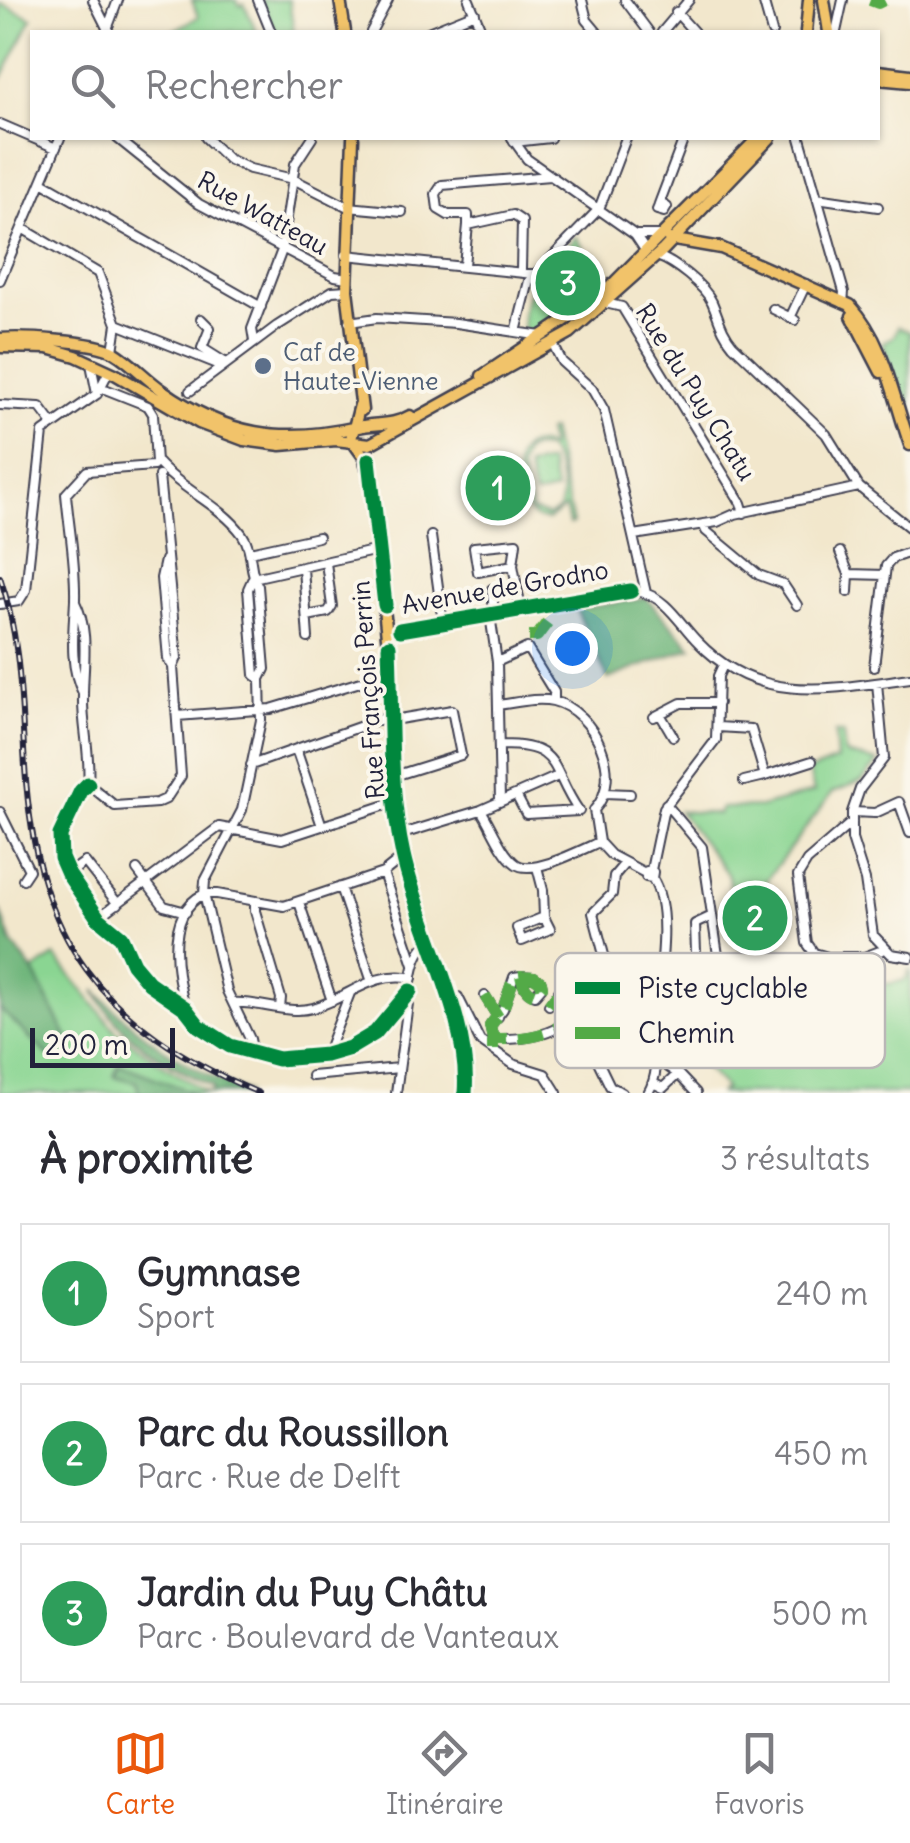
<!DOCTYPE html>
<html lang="fr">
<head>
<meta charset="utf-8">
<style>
	body { margin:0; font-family:Delius,sans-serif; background:#f7f7f7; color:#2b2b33 }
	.scale { position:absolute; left:30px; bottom:25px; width:145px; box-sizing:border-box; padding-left:10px; border:5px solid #22223b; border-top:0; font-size:28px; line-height:35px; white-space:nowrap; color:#22223b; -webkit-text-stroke:8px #fbf7ec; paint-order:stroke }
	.you { position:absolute; left:572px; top:648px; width:35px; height:35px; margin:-25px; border:8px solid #fff; border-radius:50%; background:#1a73e8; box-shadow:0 0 0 15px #1a73e833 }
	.badge { display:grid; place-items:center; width:65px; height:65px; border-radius:50%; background:#ea580c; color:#fff; font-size:32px; font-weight:700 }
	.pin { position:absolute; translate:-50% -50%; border:5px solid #fff; box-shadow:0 2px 10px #0006 }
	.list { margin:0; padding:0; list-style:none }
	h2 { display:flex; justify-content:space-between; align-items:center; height:130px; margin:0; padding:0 40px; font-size:42px }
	h2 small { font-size:32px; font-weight:400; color:#7c7c81 }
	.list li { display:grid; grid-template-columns:65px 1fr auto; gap:30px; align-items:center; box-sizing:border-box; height:140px; margin:0 20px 20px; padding:0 20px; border:2px solid #e1e1e2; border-radius:0px }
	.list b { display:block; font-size:38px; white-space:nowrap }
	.list p { margin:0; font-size:32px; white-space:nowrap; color:#7c7c81 }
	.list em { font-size:32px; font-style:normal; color:#7c7c81 }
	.icon { flex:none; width:55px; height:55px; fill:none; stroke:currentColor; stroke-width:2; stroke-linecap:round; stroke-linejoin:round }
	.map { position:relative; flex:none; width:910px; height:1093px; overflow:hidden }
	.search { position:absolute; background:#fff; box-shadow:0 2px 8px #0004; left:30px; right:30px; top:30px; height:110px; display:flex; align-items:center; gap:25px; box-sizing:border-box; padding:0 35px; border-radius:0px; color:#7c7c81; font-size:38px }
	.sheet { height:610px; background:#fff }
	nav { display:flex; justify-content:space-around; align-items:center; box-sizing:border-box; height:140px; border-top:2px solid #e1e1e2; background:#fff; font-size:28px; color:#7c7c81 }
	nav a { display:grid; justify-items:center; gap:5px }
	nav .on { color:#ea580c }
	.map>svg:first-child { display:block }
</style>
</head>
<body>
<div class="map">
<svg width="910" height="1093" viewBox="0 0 910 1093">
	<rect width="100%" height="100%" fill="#fbf7ec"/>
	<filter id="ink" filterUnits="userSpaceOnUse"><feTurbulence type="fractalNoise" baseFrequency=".01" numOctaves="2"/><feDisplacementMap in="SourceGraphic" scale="20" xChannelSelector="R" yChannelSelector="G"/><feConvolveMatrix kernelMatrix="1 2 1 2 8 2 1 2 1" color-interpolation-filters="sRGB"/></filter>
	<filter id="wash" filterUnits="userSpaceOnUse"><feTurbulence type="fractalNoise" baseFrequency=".0048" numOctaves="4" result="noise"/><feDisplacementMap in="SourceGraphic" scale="40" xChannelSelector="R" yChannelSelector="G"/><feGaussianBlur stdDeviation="2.25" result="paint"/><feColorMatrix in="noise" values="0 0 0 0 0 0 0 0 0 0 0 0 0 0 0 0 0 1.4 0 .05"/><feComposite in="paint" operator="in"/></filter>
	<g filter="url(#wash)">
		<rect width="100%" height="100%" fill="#f2e7cc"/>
		<path fill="#8ad592" stroke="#567c66" stroke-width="2.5" fill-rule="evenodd" d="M192,0h44l4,6 4,-2 13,28h-86l27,-15z
			M261,0h28l5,32h-19z
			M0,3l32,15 -31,62h-1z
			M576,237l29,45 -31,24 -41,26 -9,-2c-9,-38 29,-69 52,-93z
			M898,327l12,5v99l-27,-88 11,-7z
			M551,430l22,93 -4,1 -4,-16 -17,12c-7,-1 -11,0 -16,-5 -15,-11 -33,-85 18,-68l-3,-16zM533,448l13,1c13,15 20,44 12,62l-10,5 -16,-5 -12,-44 5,-16z
			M549,462l7,29 -22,5 -7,-29z
			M835,733h8l2,21 33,8 -16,19 -29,11 -67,88 16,77c42,18 77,37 123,23l5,-11v124h-190l5,-5 -42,-43 54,-4 14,-27 -23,-139 -49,-64 39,3 3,-6 40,-1 53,-15 -5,-21 28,-11z
			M55,956l61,75 45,33 47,29h-208v-84l52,50 20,-12 -39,-76z"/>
		<path fill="#6fb67c" stroke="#486c5c" stroke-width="2.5" d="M646,598l46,49 -84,32 -32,-70z
			M0,909l12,34 21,28 39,76 -20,12 -52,-50z
			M95,990c43,46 94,80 153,103h-38l3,-6c-43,-21 -97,-51 -118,-97z
			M119,1064c28,10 52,22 80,29h-60l-3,-11 -22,-6z"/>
	</g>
	<g filter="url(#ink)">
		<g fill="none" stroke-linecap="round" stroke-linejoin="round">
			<g stroke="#414051" stroke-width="12">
				<path id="minor" d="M93,0l16,32
					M258,0l13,32
					M469,0l13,32
					M582,0l5,20 10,12
					M625,0l24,32
					M763,0l9,32
					M676,12l18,20
					M106,32l12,-32
					M371,32l17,-32
					M428,32l47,-19
					M662,32l27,-32
					M836,32l7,-32
					M0,124l56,24
					M117,138l82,66 136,72 12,2
					M206,138l22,21 22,10 43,10 55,28 54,5
					M512,138l15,21 108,76
					M800,138l44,154 -1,11
					M514,142l36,-4
					M42,182l219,125
					M817,198l61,9
					M660,203l7,4 -3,5 -7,-2z
					M659,204l25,-66
					M468,225v-10h-20l-10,-6 -2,-15 6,-9 108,-9
					M22,228l76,45 19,51 -4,27
					M645,250l-10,-15h25
					M346,255l188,19
					M657,256c17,6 47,29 55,46 7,16 9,29 21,43l93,89 33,53 51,41
					M464,265l4,-40 45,-10 9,6 -1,49
					M0,280l60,-142
					M605,303l17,4 119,196 3,10
					M773,309l22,11
					M790,318l16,-34
					M201,319l9,9 -8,20 24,15
					M349,322l28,-4 79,5 86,13
					M117,324l103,41
					M516,332l13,-51 70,-72 27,-71
					M254,341l-2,-12 30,-79 13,-86 17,-26
					M553,344l9,18 30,27 12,21 42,183
					M91,364l6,30
					M100,387l48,19 5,8 3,49
					M190,391l87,-65 55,-35 15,-1
					M0,405l40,2 12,16
					M158,463c24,27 63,42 84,71 12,17 6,36 16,52l7,83 -5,10
					M703,524l3,7 53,44 24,9 14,21
					M634,535l83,-13 18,-8 124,-27
					M431,536l12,87
					M250,552l68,-15
					M840,552l9,22 -1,18
					M165,560l-4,18 7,81 5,8
					M513,565l-35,7 -4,-25 42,-4 -3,22 8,45
					M303,568l5,70
					M849,574l36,1
					M253,578l-5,11 7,86 5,4 1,41 -19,90 -37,71 -1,13 23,97 23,48 3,15
					M253,578l125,-28
					M492,589l2,26
					M75,602c15,29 8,63 8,94 -1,29 8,59 5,88
					M0,604l19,-3 7,-11 17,-158 54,-38 12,-23
					M490,615l7,47 3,139
					M307,616l21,-4 4,-6 -6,-43
					M388,633l253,-41c26,6 39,32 57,50 61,64 134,47 212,36
					M497,662l30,-14 27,44v9
					M874,667l12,-101 7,-8 17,-6
					M877,683l7,75 -24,31 -8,23v27l13,41 8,55 18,19 19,3
					M83,693c-15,-29 -9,-64 -8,-94 1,-35 -6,-71 -9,-105l21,-23 66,-5
					M498,705c17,-2 38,-8 55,-4 42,10 72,76 41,109
					M660,714l13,22
					M177,716l94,-7 119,-36
					M654,717l27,-14h37
					M393,720l59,-10 9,45 -67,21
					M718,727l33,2 14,47 47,-15
					M499,745c64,-1 50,23 80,66
					M296,749l26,77
					M251,765l142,-50
					M744,781l21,-5
					M88,784l-7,7 -21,44 1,23 7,16 30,44 23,19 12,27 16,19 36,25 14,18 14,9 17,11 48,13 48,-4 24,-7 25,-15 35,-42
					M88,784l27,22 42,-3 9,-4 15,-23 -8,-109 4,-9 -18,-182
					M604,793l26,1
					M516,795l10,19 53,-3
					M666,804l36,43 25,169 -27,1 -7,-13
					M481,810l77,-34
					M594,810l5,32
					M0,812l29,58 -6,9
					M852,812l23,1 24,-11 11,31
					M852,822l-45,39 -9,15 9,67 7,10 14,4h36l21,-8
					M399,835l82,-25c10,15 20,43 35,54 16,12 65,-14 83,-22l12,13 34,18
					M537,867l6,23 1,27 -27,11 5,13 28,-12 -6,-12
					M137,870l27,36 22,6
					M651,870l13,-62 52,-68 2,-64 5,-11
					M383,873l31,92
					M68,874l17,-12 33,42
					M340,887l31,92
					M204,894h13l67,12 99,-33 20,-16
					M255,901v10l26,87 -1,10
					M299,902l33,99
					M98,918l121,-91 63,12 113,-37
					M604,979l-2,-7 2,-17 -11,-42 19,-19 2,-18 11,-13
					M411,982c2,-14 6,-32 18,-40
					M485,996l13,21
					M448,997h10l22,44 33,23 32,10 12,19
					M233,1003c26,-2 54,12 80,5 36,-10 59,-38 99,-30
					M185,1008c-9,-34 -21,-95 19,-114
					M657,1011l36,-7 4,-23 -2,-57 17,-8
					M493,1039l-3,-13 13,-17 11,-32 7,-1c2,9 5,17 14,19l7,-8 -1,-5 -7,-5 -13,-1
					M493,1050v-11c35,1 101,-6 74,-58l-18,24
					M572,1053l19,-6
					M326,1055l24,-62
					M657,1059l21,15
					M312,1076l87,-8
					M653,1083l10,5 15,-14 18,19
					M396,1093l13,-97
					M622,1093l-12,-7 -19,-39 30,-13 35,18
					M648,1093c14,-24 6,-50 8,-76 3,-37 17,-108 -4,-139l-6,-1 1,-6 6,1 -1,6"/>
			</g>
			<g stroke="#414051" stroke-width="15">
				<path id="major" d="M340,0l5,32
					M824,0l5,32
					M806,32l3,-32
					M878,71l32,4
					M878,79l32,3
					M353,138l-6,152 15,120
					M669,239l52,9 129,57c35,38 43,92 60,140
					M852,316l29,56
					M0,339c23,-2 95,2 114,13 17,10 32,27 48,38 65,46 119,54 196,37 19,-4 35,-1 52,-11
					M0,347l48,1 28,8 39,18 84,49 45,17 37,5 55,-5 34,4 200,-111 93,-83 107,-112
					M482,376l118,-79 158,-159
					M360,405l-9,34 13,18 5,19c7,68 17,137 22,206 4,53 0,107 9,160 14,80 71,174 65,251"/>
			</g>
			<use href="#minor" stroke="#fff" stroke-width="8"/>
			<use href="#major" stroke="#f1c36a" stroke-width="10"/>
			<g stroke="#22223b" stroke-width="6">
				<path id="rail" d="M0,577c21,62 21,126 25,190 11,174 75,258 234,326"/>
			</g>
			<use href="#rail" stroke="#fbf7ec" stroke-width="2.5" stroke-dasharray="8" stroke-linecap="butt"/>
			<path stroke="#53aa46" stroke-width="12" stroke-dasharray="25 12" stroke-linecap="butt" d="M870,0l8,3 6,-3
				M529,636h8l12,-16 -3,-14
				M485,996l13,21
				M493,1039l-3,-13 13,-17 11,-32 7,-1c2,9 5,17 14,19l7,-8 -1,-5 -7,-5 -13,-1
				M493,1050v-11c35,1 101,-6 74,-58l-18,24"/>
			<g stroke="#fbf7ec" stroke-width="21">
				<path id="cycleway" d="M369,460l16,145
					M400,630l231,-39
					M389,646c3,69 -1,142 14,209 16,74 68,165 62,238
					M88,784l-7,7 -21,44 1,23 7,16 30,44 23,19 12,27 16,19 36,25 14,18 14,9 17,11 48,13 48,-4 24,-7 25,-15 35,-42"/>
			</g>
			<use href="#cycleway" stroke="#00873e" stroke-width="15"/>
		</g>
	</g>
	<circle fill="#5c6f8a" stroke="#fbf7ec" stroke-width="4" cx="263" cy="366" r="10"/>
	<g text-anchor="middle" stroke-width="8" stroke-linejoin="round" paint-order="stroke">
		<g font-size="25" fill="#22223b" stroke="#fbf7ec">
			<text transform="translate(263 213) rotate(29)" y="9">Rue Watteau</text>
			<text transform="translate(696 392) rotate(58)" y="9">Rue du Puy Chatu</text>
			<text transform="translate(505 587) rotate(-10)" y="9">Avenue de Grodno</text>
			<text transform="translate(368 690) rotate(-94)" y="9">Rue François Perrin</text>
		</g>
		<g font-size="25" fill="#4e5e75" stroke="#fbf7ec" text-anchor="start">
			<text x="283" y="361">Caf de<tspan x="283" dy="29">Haute-Vienne</tspan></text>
		</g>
	</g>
	<rect x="555" y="953" width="330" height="115" rx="15" fill="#fbf7ec" stroke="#bab7b7" stroke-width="2.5"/>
	<rect x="575" y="982" width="45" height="12" fill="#00873e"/>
	<rect x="575" y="1027" width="45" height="12" fill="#53aa46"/>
	<g font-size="28" fill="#22223b">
		<text x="638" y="998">Piste cyclable</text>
		<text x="638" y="1043">Chemin</text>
	</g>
</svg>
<div class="scale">200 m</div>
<div class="you"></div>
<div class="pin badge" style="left:498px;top:488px;background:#2e9e5b">1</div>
<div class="pin badge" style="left:755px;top:918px;background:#2e9e5b">2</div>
<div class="pin badge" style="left:568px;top:283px;background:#2e9e5b">3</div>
<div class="search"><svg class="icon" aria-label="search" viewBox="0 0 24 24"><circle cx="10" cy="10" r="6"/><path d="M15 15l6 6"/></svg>Rechercher</div>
</div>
<section class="sheet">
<h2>À proximité<small>3 résultats</small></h2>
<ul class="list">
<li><span class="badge" style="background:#2e9e5b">1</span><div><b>Gymnase</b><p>Sport</p></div><em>240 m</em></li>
<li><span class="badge" style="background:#2e9e5b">2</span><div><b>Parc du Roussillon</b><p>Parc · Rue de Delft</p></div><em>450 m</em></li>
<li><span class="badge" style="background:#2e9e5b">3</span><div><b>Jardin du Puy Châtu</b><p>Parc · Boulevard de Vanteaux</p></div><em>500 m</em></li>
</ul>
</section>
<nav>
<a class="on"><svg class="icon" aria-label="map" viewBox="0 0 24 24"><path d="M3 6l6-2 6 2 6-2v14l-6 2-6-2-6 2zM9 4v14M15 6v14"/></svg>Carte</a>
<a><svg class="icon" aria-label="directions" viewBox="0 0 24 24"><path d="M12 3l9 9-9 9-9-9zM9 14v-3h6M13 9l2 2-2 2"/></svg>Itinéraire</a>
<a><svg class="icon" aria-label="saved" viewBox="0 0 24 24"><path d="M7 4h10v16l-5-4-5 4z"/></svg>Favoris</a>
</nav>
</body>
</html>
